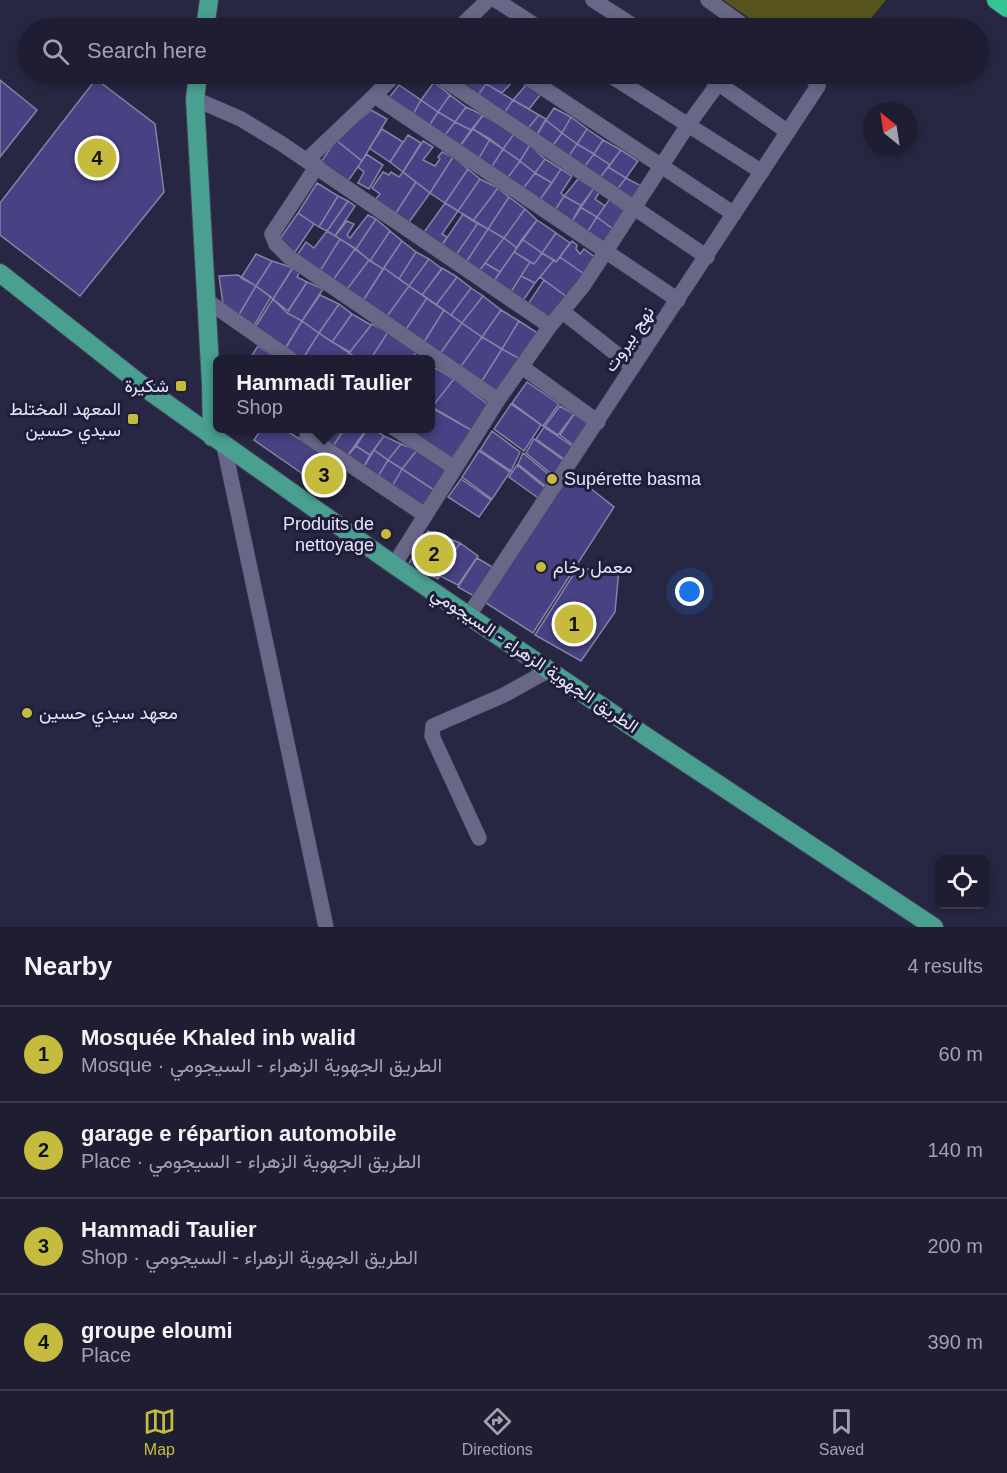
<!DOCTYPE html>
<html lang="en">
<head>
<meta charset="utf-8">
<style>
	body { margin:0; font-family:Arial,Vazirmatn,sans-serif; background:#26263a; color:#f1f3f6 }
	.controls { position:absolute; right:18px; bottom:18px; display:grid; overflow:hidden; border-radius:9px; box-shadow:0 3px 9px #0003 }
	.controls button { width:54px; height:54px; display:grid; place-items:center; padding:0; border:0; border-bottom:2px solid #3c3b4d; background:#1e1d32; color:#f1f3f6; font:30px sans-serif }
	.compass { position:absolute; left:863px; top:102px; width:54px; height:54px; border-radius:50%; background:#1e1d32; box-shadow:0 3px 9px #0003; rotate:330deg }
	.you { position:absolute; left:690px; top:592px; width:21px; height:21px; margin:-15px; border:4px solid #fff; border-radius:50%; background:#1a73e8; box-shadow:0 0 0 9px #1a73e833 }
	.badge { display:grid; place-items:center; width:39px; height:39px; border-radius:50%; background:#c5bc3d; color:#111; font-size:20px; font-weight:700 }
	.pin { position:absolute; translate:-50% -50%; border:3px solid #fff; box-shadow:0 2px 6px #0006 }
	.popup { position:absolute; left:213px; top:355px; width:222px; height:78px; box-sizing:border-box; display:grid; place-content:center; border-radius:9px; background:#1e1d32; filter:drop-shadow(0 2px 4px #0005); font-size:20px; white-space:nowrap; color:#a1a2ac }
	.popup b { font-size:22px; color:#f1f3f6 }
	.popup::after { content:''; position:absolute; left:50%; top:100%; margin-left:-12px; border:12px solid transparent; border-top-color:#1e1d32 }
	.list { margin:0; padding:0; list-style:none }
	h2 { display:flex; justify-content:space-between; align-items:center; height:78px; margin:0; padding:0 24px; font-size:26px }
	h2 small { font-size:20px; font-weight:400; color:#a1a2ac }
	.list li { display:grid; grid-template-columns:39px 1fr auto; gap:18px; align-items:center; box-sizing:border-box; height:96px; padding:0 24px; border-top:2px solid #3c3b4d }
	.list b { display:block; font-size:22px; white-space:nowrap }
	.list p { margin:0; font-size:20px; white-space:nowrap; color:#a1a2ac }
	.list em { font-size:20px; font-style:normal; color:#a1a2ac }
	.icon { flex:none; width:33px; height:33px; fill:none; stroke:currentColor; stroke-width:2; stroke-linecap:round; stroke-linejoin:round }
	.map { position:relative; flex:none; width:1007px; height:927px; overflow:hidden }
	.search { position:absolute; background:#1e1d32; box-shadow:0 3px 9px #0003; left:18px; right:18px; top:18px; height:66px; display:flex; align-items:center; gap:15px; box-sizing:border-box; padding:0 21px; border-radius:33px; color:#a1a2ac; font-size:22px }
	.sheet { height:462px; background:#1e1d32 }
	nav { display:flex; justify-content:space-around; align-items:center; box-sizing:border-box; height:84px; border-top:2px solid #3c3b4d; background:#1e1d32; font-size:16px; color:#a1a2ac }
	nav a { display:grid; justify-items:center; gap:3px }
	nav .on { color:#c5bc3d }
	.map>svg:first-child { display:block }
</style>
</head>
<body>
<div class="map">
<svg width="1007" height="927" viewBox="0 0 1007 927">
	<rect width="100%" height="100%" fill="#282743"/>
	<path fill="#57531d" d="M723,0h163l-23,28h-99z"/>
	<path fill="#484183" stroke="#8483a6" stroke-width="1.5" d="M461,74h19l9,6 -13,18 -21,-13z
		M494,74h7l12,7 -11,12 -16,-9z
		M96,79l59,45 9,68 -84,104 -80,-61v-32z
		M0,80l37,30 -37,47z
		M434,82l16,13 -12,17 -17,-12z
		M486,84l27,16 -10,15 -27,-17z
		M399,85l22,15 -10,18 -24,-18z
		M526,85l15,9 -12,15 -16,-9z
		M450,95l16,12 -11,15 -17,-10z
		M421,100l17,12 -11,17 -16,-11z
		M513,100l26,15 -13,16 -23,-16z
		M466,107l17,8 -12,15 -16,-8z
		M554,108l17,9 -9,16 -16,-13z
		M371,110l16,9 -25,42 -26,-21z
		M438,112l17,10 -13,17 -15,-10z
		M483,115l31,19 -11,15 -30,-20z
		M539,115l7,4 -11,19 -9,-7z
		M571,117l16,12 -10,15 -15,-11z
		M546,120l16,13 -11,15 -16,-10z
		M455,122l16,8 -13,19 -16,-10z
		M382,129l21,13 -13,20 -21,-14z
		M473,129l17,10 -12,21 -20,-11z
		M587,129l16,11 -9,14 -17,-10z
		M562,133l15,11 -10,15 -7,-10 -3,4 -6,-5z
		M514,134l16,11 -10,16 -17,-12z
		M408,135l13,8 -18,29 -13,-10z
		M490,139l13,10 -12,19 -13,-8z
		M336,140l26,21 -16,23 -27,-19z
		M603,140l18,10 -11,15 -16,-11z
		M423,141l10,6 -10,13 12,6 5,-7 -2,-2 4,-5 11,5 -23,36 -27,-21z
		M577,144l17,10 -12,16 -15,-11z
		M530,145l15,14 -10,14 -15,-12z
		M503,149l17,12 -14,19 -15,-12z
		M621,150l17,11 -12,17 -18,-11z
		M366,154l17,11 -14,24 -11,-6 6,-11 -6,-5z
		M594,154l16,11 -12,15 -16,-10z
		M453,157l15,12 -23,34 -15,-10z
		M545,159l16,10 -9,14 -17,-10z
		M520,161l15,12 -13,17 -16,-10z
		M608,167l18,11 -11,14 -17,-12z
		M468,169l12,10 -22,32 -13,-8z
		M561,169l11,7 -11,17 3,3 -10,16 -15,-11z
		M383,172l6,3 2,-3 8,5 4,-5 13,10 -22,34 -19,-16 5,-6 -8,-6z
		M535,173l17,10 -13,18 -17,-11z
		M626,178l19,10 -11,16 -19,-12z
		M480,179l18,9 -25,33 -15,-10z
		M578,179l16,9 -12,18 -18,-10z
		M416,182l14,11 -23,32 -13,-9z
		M317,183l21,13 -19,31 -21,-14z
		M498,188l11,9 -21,32 -15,-8z
		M594,188l5,5 -4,6 10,7 -8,11 -17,-10z
		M338,196l10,5 -21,30 -8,-4z
		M564,196l18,10 -11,17 -17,-11z
		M509,197l16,12 -21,29 -16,-9z
		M609,200l16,11 -12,18 -16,-12z
		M348,201l7,5 -20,30 -8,-5z
		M445,203l13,8 -16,23 5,3 -7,11 -18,-13z
		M580,207l17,10 -11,17 -15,-11z
		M525,209l12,11 -20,28 -13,-10z
		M298,213l16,11 -19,28 -18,-9z
		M463,214l15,9 -24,35 -14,-10z
		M368,215l8,4 -20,30 -21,-13 12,-15 7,3 -7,11 3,3z
		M597,217l16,12 -9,16 -18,-11z
		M376,219l14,12 -20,30 -14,-12z
		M537,220l19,13 -14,20 -20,-14z
		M478,223l10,6 -23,35 -11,-6z
		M488,229l16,9 -27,36 -13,-9z
		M327,231l13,8 -22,35 -23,-16 11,-16 8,6z
		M390,231l12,10 -19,28 -13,-8z
		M556,233l14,10 -14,19 -14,-9z
		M504,238l13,10 -17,24 -15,-9z
		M340,239l15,10 -24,34 -13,-9z
		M522,239l20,14 -8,11 -20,-12z
		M402,241l14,11 -17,27 -15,-11z
		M572,241l5,4 -1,4 4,5 4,-5 11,8 -11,17 -24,-17z
		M355,249l14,11 -24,32 -14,-9z
		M416,252l13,7 -20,27 -10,-7z
		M514,252l16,10 -21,33 -17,-11z
		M542,253l12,7 -19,23 -14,-7 9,-14 4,2z
		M256,254l16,7 -16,25 -15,-8z
		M560,257l24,17 -17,23 -27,-20 14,-17 2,2z
		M429,259l13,10 -20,26 -13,-9z
		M369,260l14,9 -22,35 -16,-12z
		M272,261l21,7 -20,31 -17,-13z
		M485,263l15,9 -8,12 -15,-10z
		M293,267l7,4 -3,6 10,5 -19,29 -15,-12z
		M384,268l25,18 -24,33 -24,-15z
		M442,268l15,9 -21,28 -14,-10z
		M238,275l18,11 -19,32 -13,-7 -5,-35z
		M521,276l14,7 -13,19 -13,-7z
		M457,277l14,11 -20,27 -15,-10z
		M544,280l23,17 -17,23 -22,-16z
		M307,282l16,7 -21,32 -15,-8z
		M256,286l15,11 -19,32 -15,-11z
		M409,286l18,12 -22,33 -20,-12z
		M471,288l12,8 -21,27 -11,-8z
		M320,295l19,9 -20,29 -17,-12z
		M483,296l18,14 -19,27 -20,-14z
		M427,298l17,12 -22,35 -17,-14z
		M273,299l14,14 15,8 -18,29 -30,-21z
		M339,304l13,10 -20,28 -13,-9z
		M444,310l18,13 -23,32 -18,-8z
		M501,310l18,11 -17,28 -20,-12z
		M352,314l19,11 -21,27 -18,-10z
		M302,321l17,12 -17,27h-6l-12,-9z
		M519,321l20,13 -17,26 -20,-11z
		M462,323l20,14 -23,32 -20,-14z
		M372,324l16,8 -18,28h-10l-11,-7z
		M388,332l29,19 -6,9h-41z
		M319,333l30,20 -4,7h-43z
		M482,337l20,12 -22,35 -21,-15z
		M258,346l21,13 -30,1z
		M502,349l20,11 -23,34 -19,-10z
		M436,368l18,11 -22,28 -2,-32z
		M454,379l35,26 -18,25 -39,-23z
		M527,382l32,22 -16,22 -31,-23z
		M511,404l30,21 -17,26 -30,-22z
		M560,406l14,8 -16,21 -13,-9z
		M430,407l41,23 -20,30 -39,-23 5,-9h13z
		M574,414l15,11 -13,22 -16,-12z
		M544,427l31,21 -8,13 -31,-22z
		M262,428h20l42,26 -14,25 -56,-39z
		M296,428h46l2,2 -13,19z
		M345,428h22l-21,30 -15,-9z
		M368,428h4l12,8 -14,19 -14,-9z
		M492,431l28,21 -9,19 -31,-21z
		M384,436l17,8 -13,16 -14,-10z
		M534,439l32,23 -11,15 -29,-24z
		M401,444l16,6 -15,19 -14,-9z
		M356,446l14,9 -8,15 -16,-12z
		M374,450l14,10 -12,20 -14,-10z
		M417,450l30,19 -13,21 -32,-21z
		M479,451l31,21 -18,27 -30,-22z
		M523,453l31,26 -6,9 -30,-24z
		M388,460l14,9 -12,21 -14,-10z
		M517,465l31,25 -7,10 -32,-23z
		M402,469l32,21 -12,20 -32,-20z
		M571,473l43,34 -81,126 -50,-32z
		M461,479l30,21 -12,17 -31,-20z
		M428,531l32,12 -22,36 -30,-14z
		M460,543l18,13 -20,29 -18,-9z
		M477,558l17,10 -20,28 -16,-9z
		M577,569h42l-4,43 -34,49 -46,-26z"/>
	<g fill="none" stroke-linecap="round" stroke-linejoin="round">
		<g stroke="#45435b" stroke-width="16">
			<path id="minor" d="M496,0l43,28
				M593,0l44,28
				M708,0l39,28
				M459,28l29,-28
				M436,74l271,183
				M522,74l212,140
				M608,74l154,98
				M705,74l83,58
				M375,96l303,204
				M195,99l46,20 41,25 268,182 -52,74 -104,165
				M307,160l64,-61 25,-25
				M317,166l-45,68 4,10 13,13 209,143
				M206,300l86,60
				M563,312l70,55
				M550,326l33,-40 105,-161 37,-51
				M522,367l76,55
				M394,428l61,40
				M307,436l118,79
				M224,446l102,481
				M469,615l349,-529 -8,-12
				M479,838l-47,-102 1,-10 71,-31 45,-25"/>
		</g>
		<g stroke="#45435b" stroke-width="20">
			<path id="major" d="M205,28l4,-28
				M198,74l-3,25 16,285 1,53
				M0,273l152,120 242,172 256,174 284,188"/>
		</g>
		<g stroke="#45435b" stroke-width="20">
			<path id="highway" d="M996,0l11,8"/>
		</g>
		<use href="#minor" stroke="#686788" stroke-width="15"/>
		<use href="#major" stroke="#499f90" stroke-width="18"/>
		<use href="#highway" stroke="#34c595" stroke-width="18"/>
	</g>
	<g fill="#c5bc3d" stroke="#1f1d39" stroke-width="2">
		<rect x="175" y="380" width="12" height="12" rx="3"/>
		<rect x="127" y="413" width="12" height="12" rx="3"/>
		<circle cx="552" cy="479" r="6"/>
		<circle cx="386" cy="534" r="6"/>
		<circle cx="541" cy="567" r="6"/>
		<circle cx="27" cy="713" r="6"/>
	</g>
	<g text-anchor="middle" stroke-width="6" stroke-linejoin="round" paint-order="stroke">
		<g font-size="18" fill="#e6e6f9" stroke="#1f1d39">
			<text transform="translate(629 339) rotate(-56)" y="6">نهج بيروت</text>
			<text transform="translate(535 660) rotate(34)" y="6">الطريق الجهوية الزهراء - السيجومي</text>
		</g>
		<g font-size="18" fill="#e6e6f9" stroke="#1f1d39" text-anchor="end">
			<text x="169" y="392">شكيرة</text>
			<text x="121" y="415">المعهد المختلط<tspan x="121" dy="21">سيدي حسين</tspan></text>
			<text x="564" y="485" text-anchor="start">Supérette basma</text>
			<text x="374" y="530">Produits de<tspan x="374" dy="21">nettoyage</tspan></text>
			<text x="553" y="573" text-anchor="start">معمل رخام</text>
			<text x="39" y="719" text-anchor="start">معهد سيدي حسين</text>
		</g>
	</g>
</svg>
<div class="controls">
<button><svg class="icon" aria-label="locate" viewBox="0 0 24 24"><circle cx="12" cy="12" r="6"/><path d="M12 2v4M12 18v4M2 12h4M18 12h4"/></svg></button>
</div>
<svg class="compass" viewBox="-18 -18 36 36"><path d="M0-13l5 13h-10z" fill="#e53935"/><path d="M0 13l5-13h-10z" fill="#a1a2ac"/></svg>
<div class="you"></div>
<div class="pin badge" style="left:574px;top:624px">1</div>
<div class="pin badge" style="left:434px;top:554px">2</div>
<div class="pin badge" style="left:324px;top:475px">3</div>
<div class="popup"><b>Hammadi Taulier</b>Shop</div>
<div class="pin badge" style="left:97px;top:158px">4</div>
<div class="search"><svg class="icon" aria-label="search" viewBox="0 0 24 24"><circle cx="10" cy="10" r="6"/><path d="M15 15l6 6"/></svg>Search here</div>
</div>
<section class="sheet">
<h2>Nearby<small>4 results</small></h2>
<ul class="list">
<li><span class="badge">1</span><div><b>Mosquée Khaled inb walid</b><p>Mosque · الطريق الجهوية الزهراء - السيجومي</p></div><em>60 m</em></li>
<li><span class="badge">2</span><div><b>garage e répartion automobile</b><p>Place · الطريق الجهوية الزهراء - السيجومي</p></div><em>140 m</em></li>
<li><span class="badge">3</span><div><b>Hammadi Taulier</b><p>Shop · الطريق الجهوية الزهراء - السيجومي</p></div><em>200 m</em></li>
<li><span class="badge">4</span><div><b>groupe eloumi</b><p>Place</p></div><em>390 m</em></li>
</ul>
</section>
<nav>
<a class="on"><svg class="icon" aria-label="map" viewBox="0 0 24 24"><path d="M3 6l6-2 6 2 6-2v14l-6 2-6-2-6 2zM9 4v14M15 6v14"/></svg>Map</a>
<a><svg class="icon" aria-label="directions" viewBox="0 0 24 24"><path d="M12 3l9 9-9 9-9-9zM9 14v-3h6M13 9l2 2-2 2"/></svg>Directions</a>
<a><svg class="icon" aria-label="saved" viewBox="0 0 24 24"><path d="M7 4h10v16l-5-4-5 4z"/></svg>Saved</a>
</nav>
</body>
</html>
